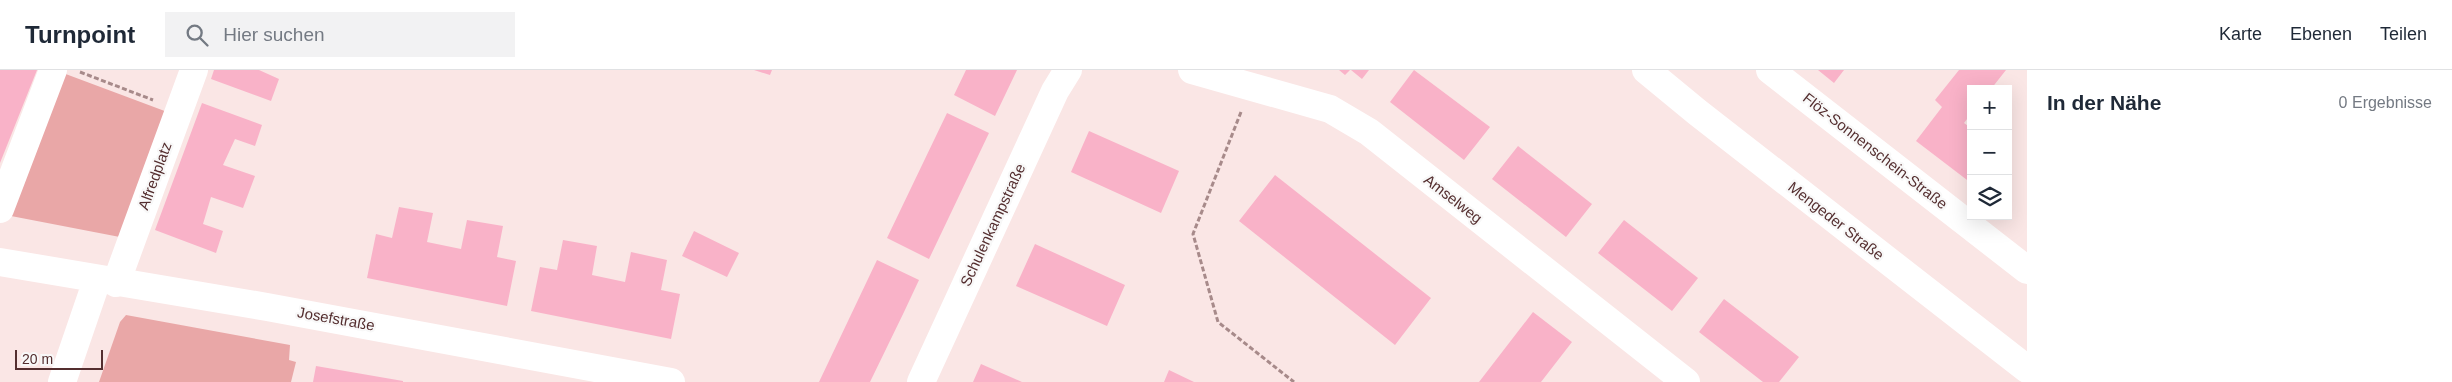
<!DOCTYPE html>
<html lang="de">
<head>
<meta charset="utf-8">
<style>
	body { margin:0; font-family:Helvetica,sans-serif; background:#f2f2f3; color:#1f2937 }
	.controls { position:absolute; right:15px; top:15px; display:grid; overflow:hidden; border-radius:0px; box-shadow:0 5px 20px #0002 }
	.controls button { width:45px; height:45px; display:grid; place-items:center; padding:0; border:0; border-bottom:1px solid #e0e1e3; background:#fff; color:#1f2937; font:25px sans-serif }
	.scale { position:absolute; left:15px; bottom:12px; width:88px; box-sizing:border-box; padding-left:5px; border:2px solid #542e2f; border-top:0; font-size:14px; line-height:18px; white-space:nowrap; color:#542e2f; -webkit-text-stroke:4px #f8f8f8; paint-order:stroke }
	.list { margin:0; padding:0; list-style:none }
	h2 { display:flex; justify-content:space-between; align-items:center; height:65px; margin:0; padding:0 20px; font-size:21px }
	h2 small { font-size:16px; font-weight:400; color:#747a83 }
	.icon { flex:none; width:28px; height:28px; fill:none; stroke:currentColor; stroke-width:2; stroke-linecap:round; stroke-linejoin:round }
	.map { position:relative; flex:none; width:2027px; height:312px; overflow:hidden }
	header { display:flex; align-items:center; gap:30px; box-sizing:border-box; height:70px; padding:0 25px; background:#fff; border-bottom:1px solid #e0e1e3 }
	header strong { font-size:24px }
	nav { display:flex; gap:28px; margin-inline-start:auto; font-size:18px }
	.search { width:350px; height:45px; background:#f2f2f3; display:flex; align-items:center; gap:12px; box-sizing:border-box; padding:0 18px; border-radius:0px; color:#747a83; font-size:19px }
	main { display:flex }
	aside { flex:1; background:#fff }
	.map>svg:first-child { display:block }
</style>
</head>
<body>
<header>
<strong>Turnpoint</strong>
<div class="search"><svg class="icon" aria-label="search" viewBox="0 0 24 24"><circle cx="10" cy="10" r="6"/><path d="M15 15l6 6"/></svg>Hier suchen</div>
<nav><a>Karte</a><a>Ebenen</a><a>Teilen</a></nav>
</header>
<main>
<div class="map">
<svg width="2027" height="312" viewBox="0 0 2027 312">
	<rect width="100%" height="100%" fill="#fae6e5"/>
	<path fill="#e9a7a7" d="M63,3l107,40 -45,125 -114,-22z
		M126,245l164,30 -1,15 7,2 -5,20h-192l21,-60z"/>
	<path fill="#f9b2c8" d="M0,0h37l-37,93z
		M214,0h45l20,9 -8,22 -60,-22z
		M754,0h18l-2,5z
		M966,0h51l-22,46 -41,-21z
		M1339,0h11l-5,5z
		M1351,0h18l-7,9z
		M1414,0l76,57 -26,33 -74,-58z
		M1818,0h26l-10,13z
		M1959,0h47l-15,19h-20v25l-7,9 7,5v55l-55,-42 26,-34 -7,-7z
		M202,33l60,22 -7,21 -20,-7 -12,26 32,11 -12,32 -32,-11 -8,27 20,7 -7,22 -61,-23z
		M947,43l42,20 -60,126 -42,-21z
		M1089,61l90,40 -18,42 -90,-41z
		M1518,76l74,58 -26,33 -74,-58z
		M1275,105l156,123 -36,47 -156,-124z
		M399,137l34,6 -6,29 34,7 6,-29 36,6 -6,31 19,4 -9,45 -140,-28 9,-44 16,4z
		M1624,150l74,58 -26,33 -74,-58z
		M694,161l45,22 -12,24 -45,-21z
		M563,170l34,6 -5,29 33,7 6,-30 36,8 -6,30 19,4 -9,45 -140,-28 9,-44 17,3z
		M1035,174l90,41 -18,41 -91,-40z
		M877,190l42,20 -15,32 -34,70h-51z
		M1724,229l75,58 -20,25h-16l-64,-50z
		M1533,242l39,30 -31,40h-62z
		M981,294l41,18h-49z
		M316,296l87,15v1h-90z
		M1169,300l25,12h-30z"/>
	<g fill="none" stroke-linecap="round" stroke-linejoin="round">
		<path stroke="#a78a8a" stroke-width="3" stroke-dasharray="5 2.5" stroke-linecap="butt" d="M80,2l73,28
			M1241,42l-48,122 25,88 76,60"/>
		<path stroke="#fff" stroke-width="28" d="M1192,0l138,39 39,23 317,250
			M1770,0l257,200
			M0,139l53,-139
			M0,192l267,45 404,75
			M116,213l78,-213
			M62,312l35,-102
			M921,312l134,-291 13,-21"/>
		<path stroke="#fff" stroke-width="28" d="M1646,0l51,42 330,257"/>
	</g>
	<g text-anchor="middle" stroke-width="4.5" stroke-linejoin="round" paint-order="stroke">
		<g font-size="15" fill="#542e2f" stroke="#f8f8f8">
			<text transform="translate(1875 81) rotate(38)" y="5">Flöz-Sonnenschein-Straße</text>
			<text transform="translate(155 106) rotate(-70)" y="5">Alfredplatz</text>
			<text transform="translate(1453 129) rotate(38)" y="5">Amselweg</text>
			<text transform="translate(1836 151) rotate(38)" y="5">Mengeder Straße</text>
			<text transform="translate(993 155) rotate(-65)" y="5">Schulenkampstraße</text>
			<text transform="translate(336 249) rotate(10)" y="5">Josefstraße</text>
		</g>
	</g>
</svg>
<div class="controls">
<button>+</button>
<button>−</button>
<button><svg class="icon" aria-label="layers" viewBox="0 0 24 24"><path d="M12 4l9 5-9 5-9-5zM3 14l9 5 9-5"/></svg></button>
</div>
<div class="scale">20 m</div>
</div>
<aside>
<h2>In der Nähe<small>0 Ergebnisse</small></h2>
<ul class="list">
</ul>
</aside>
</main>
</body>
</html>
